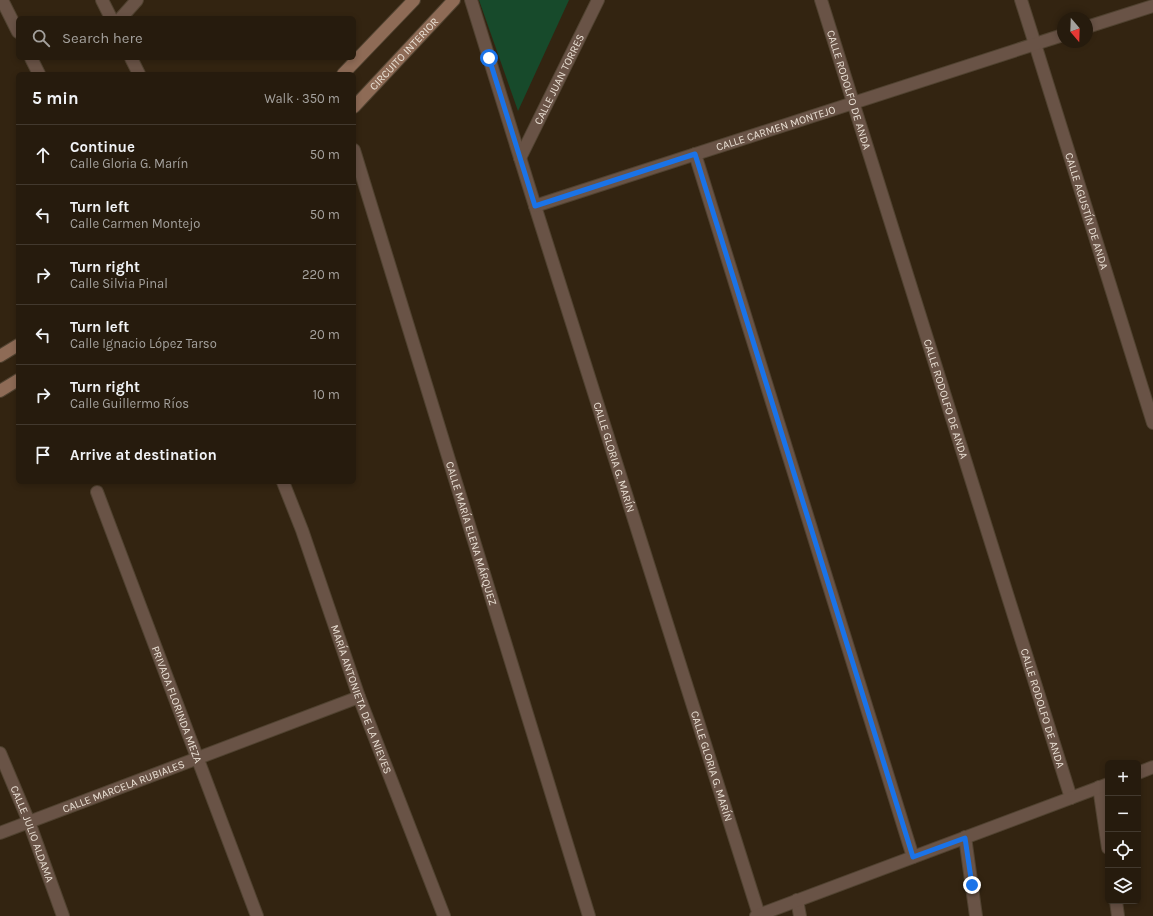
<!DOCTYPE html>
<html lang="en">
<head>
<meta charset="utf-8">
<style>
	body { margin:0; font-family:Karla,sans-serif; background:#32281b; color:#f1f3f6 }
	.controls { position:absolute; right:12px; bottom:12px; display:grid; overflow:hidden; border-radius:6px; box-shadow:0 2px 6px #0003 }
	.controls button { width:36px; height:36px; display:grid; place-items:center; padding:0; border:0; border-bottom:1px solid #42392e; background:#261b0d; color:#f1f3f6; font:20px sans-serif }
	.compass { position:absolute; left:1057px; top:12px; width:36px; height:36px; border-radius:50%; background:#261b0d; box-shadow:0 2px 6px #0003; rotate:161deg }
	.stop { position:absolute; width:12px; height:12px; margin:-9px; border:3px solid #1a73e8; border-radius:50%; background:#fff }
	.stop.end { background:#1a73e8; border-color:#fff; box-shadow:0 1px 4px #0008 }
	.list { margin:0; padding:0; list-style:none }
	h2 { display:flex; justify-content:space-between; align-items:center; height:52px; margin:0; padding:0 16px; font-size:17px }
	h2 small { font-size:13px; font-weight:400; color:#a4a19d }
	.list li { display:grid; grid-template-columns:26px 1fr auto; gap:12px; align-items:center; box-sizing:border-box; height:60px; padding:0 16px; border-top:1px solid #42392e }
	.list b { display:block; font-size:15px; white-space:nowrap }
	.list p { margin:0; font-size:13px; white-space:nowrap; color:#a4a19d }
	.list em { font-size:13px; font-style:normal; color:#a4a19d }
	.icon { flex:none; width:22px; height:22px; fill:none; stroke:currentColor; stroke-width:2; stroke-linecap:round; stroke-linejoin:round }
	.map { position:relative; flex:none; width:1153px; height:916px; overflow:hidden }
	.search { position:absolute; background:#261b0d; box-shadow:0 2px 6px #0003; left:16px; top:16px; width:340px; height:44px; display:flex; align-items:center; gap:10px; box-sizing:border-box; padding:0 14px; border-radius:6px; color:#a4a19d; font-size:15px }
	.panel { position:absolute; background:#261b0d; box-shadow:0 2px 6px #0003; left:16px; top:72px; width:340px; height:412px; border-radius:6px }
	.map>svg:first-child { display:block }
</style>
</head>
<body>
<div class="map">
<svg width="1153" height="916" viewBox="0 0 1153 916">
	<rect width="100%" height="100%" fill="#332411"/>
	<path fill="#174a2b" d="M479,0h90l-51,111z"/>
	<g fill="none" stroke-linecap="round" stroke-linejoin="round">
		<g stroke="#504230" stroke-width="14">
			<g id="street">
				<path d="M2,0l16,32"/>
				<path d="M102,0l9,18"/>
				<path id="s1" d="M471,0l64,206 224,709"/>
				<path id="s2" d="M821,0l250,798"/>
				<path id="s3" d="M1021,0l14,44 118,379"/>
				<path d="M121,18l16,-18"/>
				<path d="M1087,27l66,-21"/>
				<path d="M31,58l8,16"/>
				<path d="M131,58l8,16"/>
				<path id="s4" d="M354,150l235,766"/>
				<path d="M695,154l218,703"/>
				<path id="s5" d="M520,158l78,-158"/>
				<path id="s6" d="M535,206l528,-171"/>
				<path id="s7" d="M283,482l19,48 57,167 85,219"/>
				<path id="s8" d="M97,492l160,424"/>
				<path id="s9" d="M0,753l29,69 34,94"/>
				<path d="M1138,773l15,-6"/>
				<path d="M1099,787l9,61"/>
				<path id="s10" d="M0,833l359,-136"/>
				<path d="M965,837l11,79"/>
				<path d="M797,900l3,16"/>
				<path d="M1116,901l2,15"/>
				<path d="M756,916l352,-132"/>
			</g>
		</g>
		<g stroke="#504230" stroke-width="14">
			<g id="secondary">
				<path d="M343,74l71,-74"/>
				<path id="s11" d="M354,107l100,-107"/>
				<path d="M0,356l18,-11"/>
				<path d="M0,391l18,-11"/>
			</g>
		</g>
		<use href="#street" stroke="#695346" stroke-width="12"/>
		<use href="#secondary" stroke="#8e6b56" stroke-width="12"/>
	</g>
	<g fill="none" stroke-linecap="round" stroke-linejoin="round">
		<path stroke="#1a73e8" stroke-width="5" d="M489,58l46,148 160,-52 218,703 52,-19 7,47"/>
	</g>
	<g text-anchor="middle" stroke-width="4" stroke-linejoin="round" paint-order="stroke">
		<g font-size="11" fill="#eae0d4" stroke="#160f07">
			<text dy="4" stroke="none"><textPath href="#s11" startOffset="73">CIRCUITO INTERIOR</textPath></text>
			<text dy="4" stroke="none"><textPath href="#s5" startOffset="88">CALLE JUAN TORRES</textPath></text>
			<text dy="4" stroke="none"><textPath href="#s2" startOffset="94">CALLE RODOLFO DE ANDA</textPath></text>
			<text dy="4" stroke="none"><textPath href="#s6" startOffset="253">CALLE CARMEN MONTEJO</textPath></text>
			<text dy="4" stroke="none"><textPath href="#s3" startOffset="221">CALLE AGUSTÍN DE ANDA</textPath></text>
			<text dy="4" stroke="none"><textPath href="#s2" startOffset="418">CALLE RODOLFO DE ANDA</textPath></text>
			<text dy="4" stroke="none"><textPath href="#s1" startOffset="479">CALLE GLORIA G. MARÍN</textPath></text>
			<text dy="4" stroke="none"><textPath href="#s4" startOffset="401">CALLE MARÍA ELENA MÁRQUEZ</textPath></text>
			<text dy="4" stroke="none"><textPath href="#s7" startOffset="231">MARÍA ANTONIETA DE LA NIEVES</textPath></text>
			<text dy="4" stroke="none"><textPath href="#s8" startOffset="227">PRIVADA FLORINDA MEZA</textPath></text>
			<text dy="4" stroke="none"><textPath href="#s2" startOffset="742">CALLE RODOLFO DE ANDA</textPath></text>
			<text dy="4" stroke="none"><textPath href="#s1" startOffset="803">CALLE GLORIA G. MARÍN</textPath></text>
			<text dy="4" stroke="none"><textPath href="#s10" startOffset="132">CALLE MARCELA RUBIALES</textPath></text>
			<text dy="4" stroke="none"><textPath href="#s9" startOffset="87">CALLE JULIO ALDAMA</textPath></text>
		</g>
	</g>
</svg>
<div class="controls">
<button>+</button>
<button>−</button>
<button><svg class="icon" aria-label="locate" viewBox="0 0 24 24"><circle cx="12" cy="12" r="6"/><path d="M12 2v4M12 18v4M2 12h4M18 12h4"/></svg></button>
<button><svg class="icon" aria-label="layers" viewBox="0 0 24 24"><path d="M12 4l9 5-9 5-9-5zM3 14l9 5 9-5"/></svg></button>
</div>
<svg class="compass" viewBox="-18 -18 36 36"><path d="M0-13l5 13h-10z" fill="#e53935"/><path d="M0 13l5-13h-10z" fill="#a4a19d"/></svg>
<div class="stop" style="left:489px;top:58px"></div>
<div class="stop end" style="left:972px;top:885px"></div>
<div class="search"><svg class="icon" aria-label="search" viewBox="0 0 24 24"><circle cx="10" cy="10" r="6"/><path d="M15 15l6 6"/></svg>Search here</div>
<section class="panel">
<h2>5 min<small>Walk · 350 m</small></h2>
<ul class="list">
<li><svg class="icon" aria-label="ahead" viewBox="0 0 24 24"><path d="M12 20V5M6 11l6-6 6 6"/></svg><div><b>Continue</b><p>Calle Gloria G. Marín</p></div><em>50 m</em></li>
<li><svg class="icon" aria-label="left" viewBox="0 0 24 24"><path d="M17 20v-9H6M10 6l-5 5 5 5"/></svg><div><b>Turn left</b><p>Calle Carmen Montejo</p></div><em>50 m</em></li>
<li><svg class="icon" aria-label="right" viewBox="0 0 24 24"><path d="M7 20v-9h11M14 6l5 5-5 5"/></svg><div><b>Turn right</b><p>Calle Silvia Pinal</p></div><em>220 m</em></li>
<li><svg class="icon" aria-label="left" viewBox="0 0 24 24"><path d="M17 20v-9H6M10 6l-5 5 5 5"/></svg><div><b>Turn left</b><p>Calle Ignacio López Tarso</p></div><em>20 m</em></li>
<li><svg class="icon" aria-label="right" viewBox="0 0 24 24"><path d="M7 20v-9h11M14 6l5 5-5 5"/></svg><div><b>Turn right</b><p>Calle Guillermo Ríos</p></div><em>10 m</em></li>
<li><svg class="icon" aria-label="arrive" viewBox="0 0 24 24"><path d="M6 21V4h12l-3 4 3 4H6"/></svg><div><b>Arrive at destination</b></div></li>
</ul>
</section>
</div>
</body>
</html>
